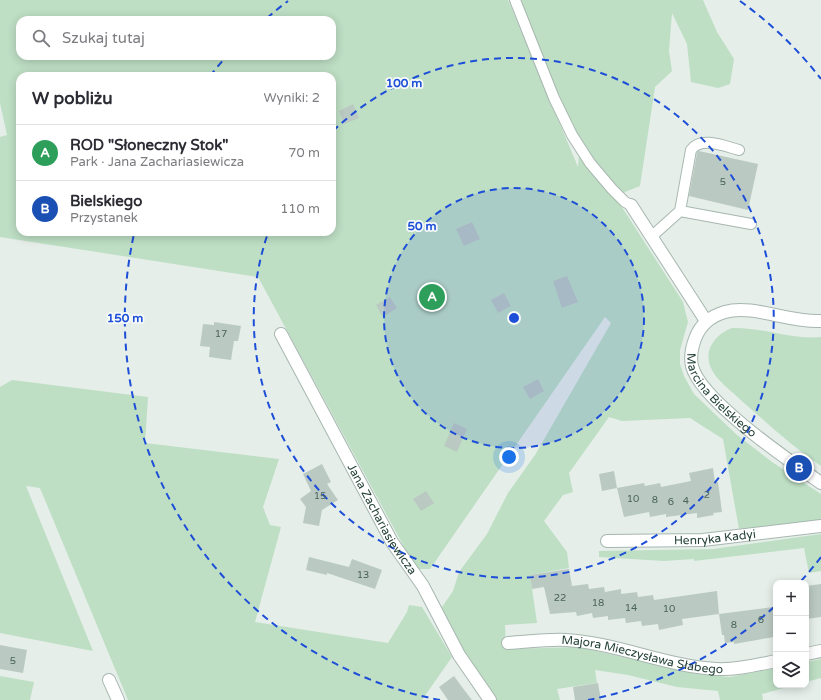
<!DOCTYPE html>
<html lang="pl">
<head>
<meta charset="utf-8">
<style>
	body { margin:0; font-family:"Varela Round",sans-serif; background:#f2f2f3; color:#2b2b33 }
	.controls { position:absolute; right:12px; bottom:12px; display:grid; overflow:hidden; border-radius:8px; box-shadow:0 2px 10px #0003 }
	.controls button { width:36px; height:36px; display:grid; place-items:center; padding:0; border:0; border-bottom:1px solid #e1e1e2; background:#fff; color:#2b2b33; font:20px sans-serif }
	.you { position:absolute; left:509px; top:457px; width:14px; height:14px; margin:-10px; border:3px solid #fff; border-radius:50%; background:#1a73e8; box-shadow:0 0 0 6px #1a73e833 }
	.badge { display:grid; place-items:center; width:26px; height:26px; border-radius:50%; background:#1a73e8; color:#fff; font-size:13px; font-weight:700 }
	.pin { position:absolute; translate:-50% -50%; border:2px solid #fff; box-shadow:0 1px 4px #0006 }
	.list { margin:0; padding:0; list-style:none }
	h2 { display:flex; justify-content:space-between; align-items:center; height:52px; margin:0; padding:0 16px; font-size:17px }
	h2 small { font-size:13px; font-weight:400; color:#7c7c81 }
	.list li { display:grid; grid-template-columns:26px 1fr auto; gap:12px; align-items:center; box-sizing:border-box; height:56px; padding:0 16px; border-top:1px solid #e1e1e2 }
	.list b { display:block; font-size:15px; white-space:nowrap }
	.list p { margin:0; font-size:13px; white-space:nowrap; color:#7c7c81 }
	.list em { font-size:13px; font-style:normal; color:#7c7c81 }
	.icon { flex:none; width:22px; height:22px; fill:none; stroke:currentColor; stroke-width:2; stroke-linecap:round; stroke-linejoin:round }
	.map { position:relative; flex:none; width:821px; height:700px; overflow:hidden }
	.search { position:absolute; background:#fff; box-shadow:0 2px 10px #0003; left:16px; top:16px; width:320px; height:44px; display:flex; align-items:center; gap:10px; box-sizing:border-box; padding:0 14px; border-radius:12px; color:#7c7c81; font-size:15px }
	.panel { position:absolute; background:#fff; box-shadow:0 2px 10px #0003; left:16px; top:72px; width:320px; height:164px; border-radius:12px }
	.map>svg:first-child { display:block }
</style>
</head>
<body>
<div class="map">
<svg width="821" height="700" viewBox="0 0 821 700">
	<rect width="100%" height="100%" fill="#e5eee9"/>
	<path fill="#bedfc4" fill-rule="evenodd" d="M0,0h508l70,167 2,-25 -26,-55 -34,-87h183l14,32 17,27 -4,25 -12,4 -27,-6 -4,-38 -15,-31 -3,38 3,20 -17,16 -15,99 -15,6 -7,9 65,101 5,20 -8,28v14l4,12 10,18 43,41 35,27 49,32v27l-82,8 -16,-90 -33,-21 -68,3 -13,-4 -40,56 4,19 -10,3 -19,26 23,31 2,16 -39,7 7,48 -32,2 1,24 73,-2 118,27 33,3 46,-9v17h19l-33,9 1,6h-43l-2,-9 -41,-4 -49,-12 -33,-5 2,13 -40,6 3,11h-64c-14,-20 -50,-71 -54,-93l11,-16 6,-19 28,-38 21,-41 27,-38 76,-132 -6,-6 -175,252h-14l-158,-292 -258,-40v-100l7,-2 -7,-32zM20,20h312v36h-312zM20,76h312v156h-312z
		M732,328c30,-1 59,12 89,9v129c-28,-19 -53,-42 -78,-64 -11,-11 -27,-21 -33,-36 -6,-17 6,-32 22,-38z
		M12,380l136,17 -3,46 134,16 -16,48 7,18 11,2 -26,95 133,21 19,-31 2,-7 13,2 30,50 -30,43h-294l-88,-212 -14,-2 67,165 -93,-18v-246z
		M821,534v37l-12,2 -5,-25 -110,13v-2l-30,2 -65,-4v-6l114,-2z
		M821,659v19l-15,4v-20z
		M0,676l34,6 -4,18h-30z"/>
	<path fill="#bac9c2" d="M353,104l6,14 -15,6 -5,-13z
		M699,151l59,13 -10,46 -59,-14 8,-43z
		M472,222l8,17 -16,7 -8,-17z
		M567,276l11,26 -16,6 -9,-27z
		M504,293l7,13 -13,7 -7,-13z
		M390,297l7,11 -14,9 -7,-12z
		M214,322l27,4 -3,15h-4l-3,19 -22,-3 1,-10 -10,-1 3,-22 11,1z
		M538,379l6,12 -14,8 -7,-12z
		M454,423l13,6 -10,23 -13,-6z
		M322,464l9,18 -4,2 11,16 -16,10 -3,16 -16,-3 3,-16 -6,-8 11,-8 -8,-17z
		M713,468l2,15 3,-1 4,30 -9,1 1,2 -17,3v-5l-31,4v-3l-16,3 -1,-5 -25,5 -7,-29 27,-5 1,3 15,-3 1,4 30,-6 -2,-8z
		M614,471l3,17 -15,3 -3,-17z
		M426,491l8,12 -13,8 -8,-12z
		M309,557l40,10 3,-8 30,11 -7,19 -48,-16v2l-21,-5z
		M569,569l3,17 16,-2 1,5 15,-2 1,5 16,-3v5l16,-2 1,5 15,-2 1,5 63,-9 2,23 -37,5 1,6 -24,5 -1,-6 -16,2 -1,-5 -15,2 -1,-5 -17,2v-4l-15,2 -1,-5 -15,3 -1,-4 -26,2 -6,-27 -12,2 -2,-14z
		M821,584v33l-15,2v-33z
		M773,607l2,21 -2,1 1,8 -40,7v-2l-9,1 -1,-8h-2l-3,-21z
		M0,645l27,5 -4,23 -23,-4z
		M454,676l8,11 10,13h-24l-9,-13z
		M598,683l3,17h-26l-2,-13z"/>
	<g fill="none" stroke-linecap="round" stroke-linejoin="round">
		<g stroke="#a7b7b0" stroke-width="12">
			<path id="service" d="M515,0l39,98 18,37 18,28 22,26 13,13 6,3
				M680,211l71,13
				M651,237l29,-26 11,-61c10,-14 33,-4 48,0"/>
		</g>
		<g stroke="#a7b7b0" stroke-width="14">
			<g id="minor">
				<path d="M631,205l75,116"/>
				<path id="s1" d="M281,334l111,208 31,44 36,69 31,45"/>
				<path id="s2" d="M607,541l96,-1 118,-14"/>
				<path id="s3" d="M508,643c19,-1 39,-4 58,-3 51,3 99,26 150,29 20,1 40,-4 60,-8"/>
				<path d="M806,654l15,-3"/>
				<path d="M109,680l9,20"/>
			</g>
		</g>
		<g stroke="#a7b7b0" stroke-width="14">
			<g id="tertiary">
				<path id="s4" d="M821,321c-30,2 -69,-17 -96,-9 -14,4 -25,13 -30,27 -3,8 -5,18 -3,27 8,34 99,96 129,117"/>
			</g>
		</g>
		<use href="#service" stroke="#fff" stroke-width="10"/>
		<use href="#minor" stroke="#fff" stroke-width="12"/>
		<use href="#tertiary" stroke="#fff" stroke-width="12"/>
	</g>
	<circle cx="514" cy="318" r="130" fill="#1d4ed8" fill-opacity=".12"/>
	<g fill="none" stroke="#1d4ed8" stroke-width="2" stroke-dasharray="7 5">
		<circle cx="514" cy="318" r="130"/>
		<path d="M333 131A260 260 0 1 1 268 233"/>
		<path d="M821 557A389 389 0 0 1 801 581M774 607A389 389 0 0 1 588 700M440 700A389 389 0 0 1 134 234M210 76A389 389 0 0 1 225 58M267 18A389 389 0 0 1 288 1M740 1A389 389 0 0 1 821 79"/>
	</g>
	<g text-anchor="middle" stroke-width="3.5" stroke-linejoin="round" paint-order="stroke">
		<g font-size="10" fill="#49635a">
			<text x="723" y="185">5</text>
			<text x="221" y="337">17</text>
			<text x="707" y="498">2</text>
			<text x="320" y="499">15</text>
			<text x="633" y="502">10</text>
			<text x="655" y="503">8</text>
			<text x="686" y="504">4</text>
			<text x="671" y="505">6</text>
			<text x="363" y="578">13</text>
			<text x="560" y="601">22</text>
			<text x="598" y="606">18</text>
			<text x="631" y="611">14</text>
			<text x="669" y="612">10</text>
			<text x="761" y="623">6</text>
			<text x="734" y="628">8</text>
			<text x="13" y="664">5</text>
		</g>
		<g font-size="12" fill="#234137" stroke="#f6faf8">
			<text dy="4" stroke="none"><textPath href="#s4" startOffset="207">Marcina Bielskiego</textPath></text>
			<text dy="4" stroke="none"><textPath href="#s1" startOffset="211">Jana Zachariasiewicza</textPath></text>
			<text dy="4" stroke="none"><textPath href="#s2" startOffset="108">Henryka Kadyi</textPath></text>
			<text dy="4" stroke="none"><textPath href="#s3" startOffset="136">Majora Mieczysława Słabego</textPath></text>
		</g>
	</g>
	<circle cx="514" cy="318" r="6" fill="#1d4ed8" stroke="#f6faf8" stroke-width="2"/>
	<g font-size="12" text-anchor="middle" font-weight="bold" fill="#1d4ed8" stroke="#f6faf8" stroke-width="3.5" stroke-linejoin="round" paint-order="stroke">
		<text x="404" y="87">100 m</text>
		<text x="422" y="230">50 m</text>
		<text x="125" y="322">150 m</text>
	</g>
</svg>
<div class="controls">
<button>+</button>
<button>−</button>
<button><svg class="icon" aria-label="layers" viewBox="0 0 24 24"><path d="M12 4l9 5-9 5-9-5zM3 14l9 5 9-5"/></svg></button>
</div>
<div class="you"></div>
<div class="pin badge" style="left:432px;top:297px;background:#2e9e5b">A</div>
<div class="pin badge" style="left:799px;top:468px;background:#1a4fb4">B</div>
<div class="search"><svg class="icon" aria-label="search" viewBox="0 0 24 24"><circle cx="10" cy="10" r="6"/><path d="M15 15l6 6"/></svg>Szukaj tutaj</div>
<section class="panel">
<h2>W pobliżu<small>Wyniki: 2</small></h2>
<ul class="list">
<li><span class="badge" style="background:#2e9e5b">A</span><div><b>ROD &quot;Słoneczny Stok&quot;</b><p>Park · Jana Zachariasiewicza</p></div><em>70 m</em></li>
<li><span class="badge" style="background:#1a4fb4">B</span><div><b>Bielskiego</b><p>Przystanek</p></div><em>110 m</em></li>
</ul>
</section>
</div>
</body>
</html>
